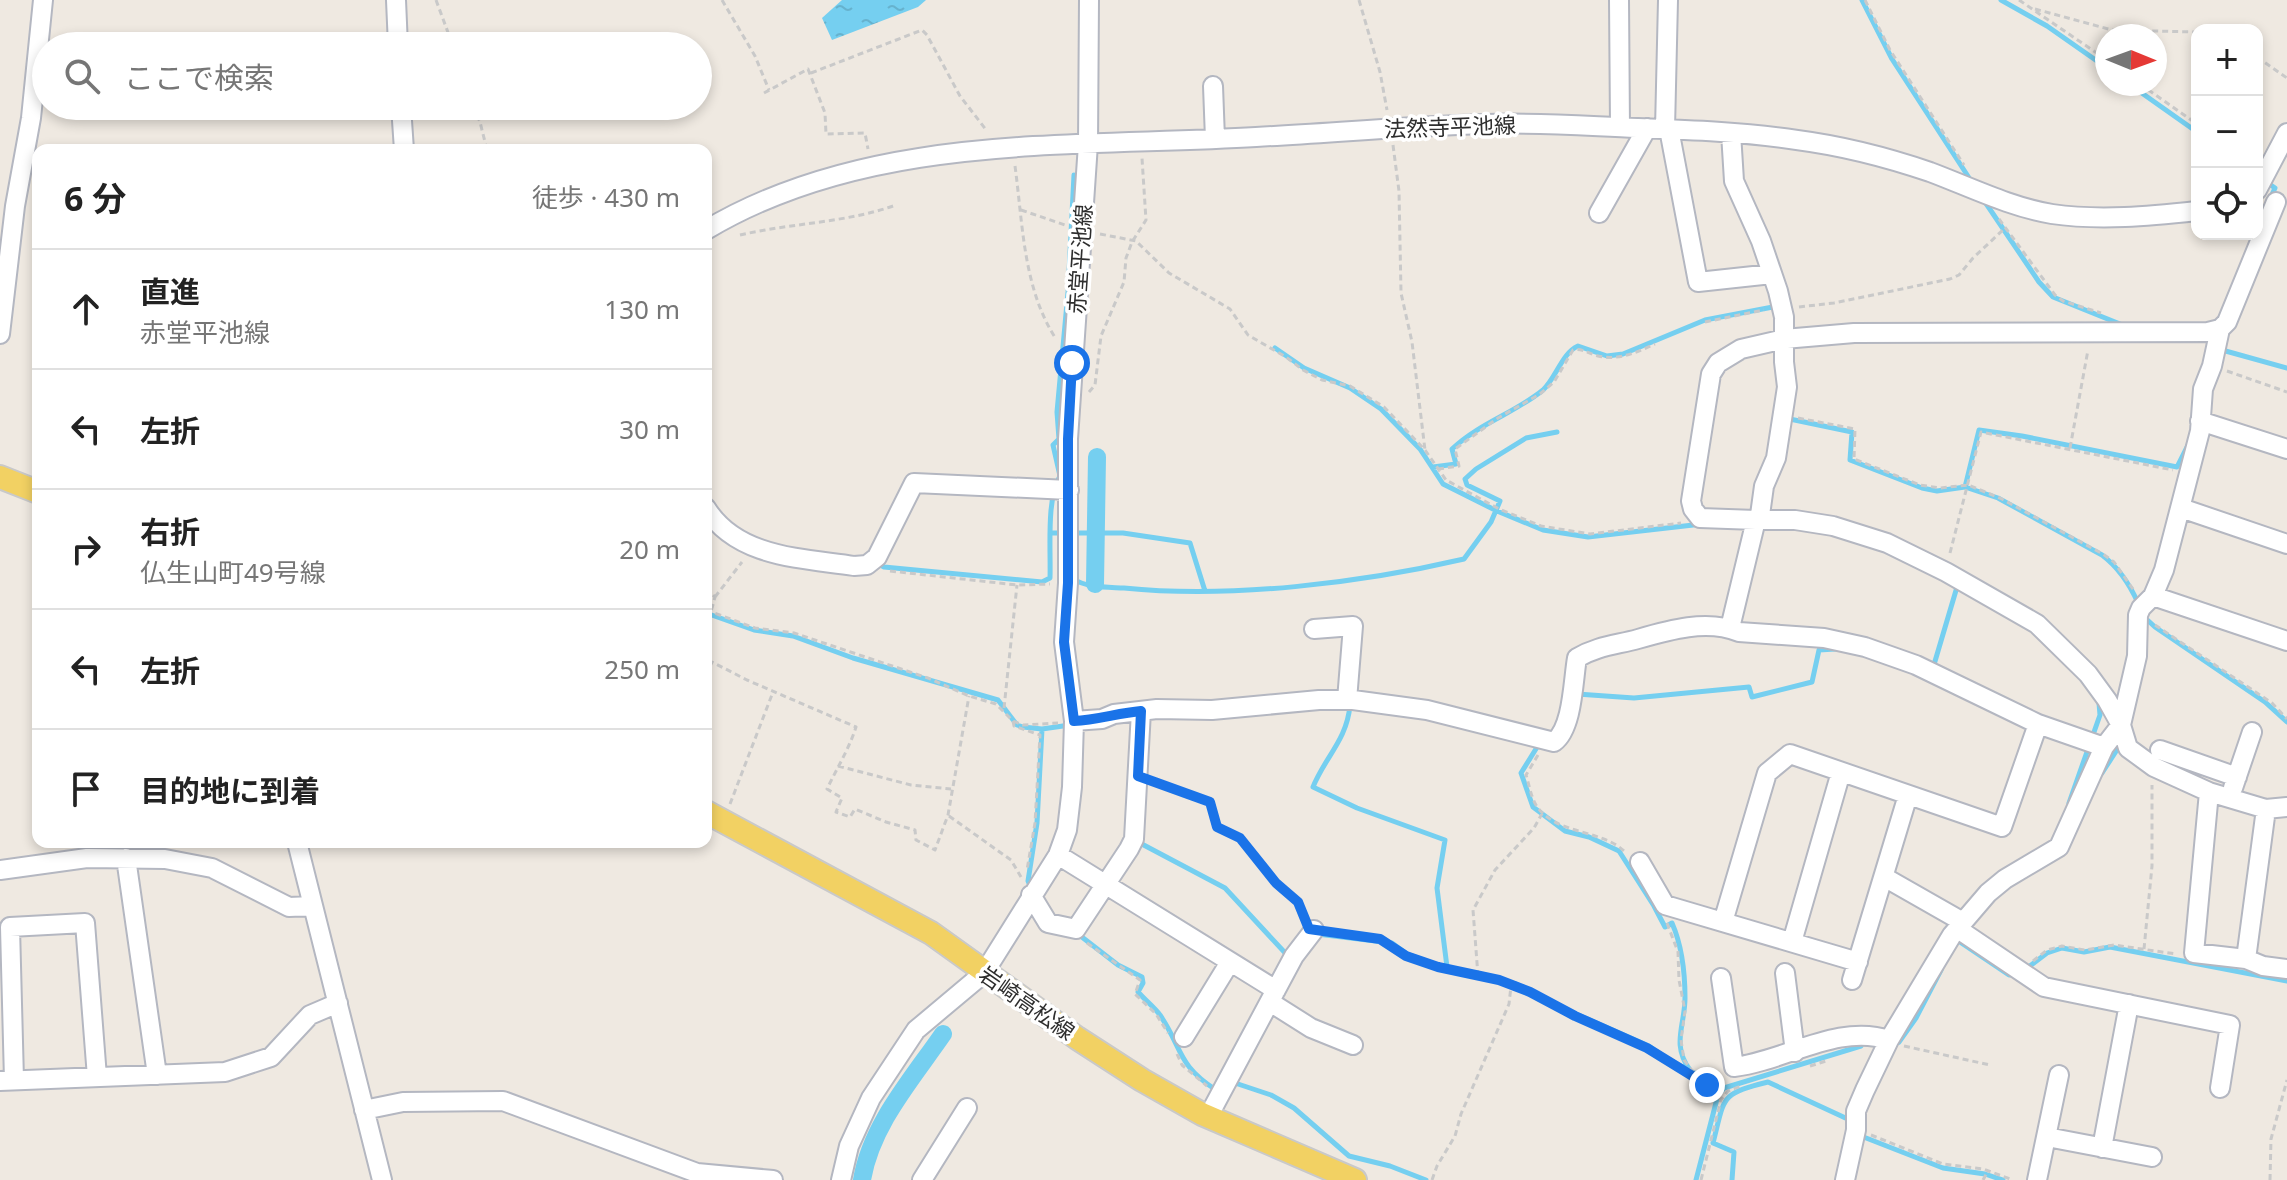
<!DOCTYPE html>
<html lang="ja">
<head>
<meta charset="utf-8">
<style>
	body { margin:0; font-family:"Noto Sans","Noto Sans JP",sans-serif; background:#f2f2f2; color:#222 }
	.controls { position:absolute; right:24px; top:24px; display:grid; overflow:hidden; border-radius:16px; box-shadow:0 4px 12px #0003 }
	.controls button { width:72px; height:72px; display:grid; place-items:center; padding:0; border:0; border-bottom:2px solid #e0e0e0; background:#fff; color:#222; font:40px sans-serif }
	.compass { position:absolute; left:2095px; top:24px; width:72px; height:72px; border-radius:50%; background:#fff; box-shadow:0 4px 12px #0003; rotate:91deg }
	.stop { position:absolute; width:24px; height:24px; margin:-18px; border:6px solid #1a73e8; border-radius:50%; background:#fff }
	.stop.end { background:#1a73e8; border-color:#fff; box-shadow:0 2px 8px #0008 }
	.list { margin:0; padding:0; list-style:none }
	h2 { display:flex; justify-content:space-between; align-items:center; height:104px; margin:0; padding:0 32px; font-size:34px }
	h2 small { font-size:26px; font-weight:400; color:#767676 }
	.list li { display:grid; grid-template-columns:52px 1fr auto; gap:24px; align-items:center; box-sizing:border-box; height:120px; padding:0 32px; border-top:2px solid #e0e0e0 }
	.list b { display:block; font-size:30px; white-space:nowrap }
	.list p { margin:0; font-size:26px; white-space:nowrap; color:#767676 }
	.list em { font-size:26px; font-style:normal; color:#767676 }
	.icon { flex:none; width:44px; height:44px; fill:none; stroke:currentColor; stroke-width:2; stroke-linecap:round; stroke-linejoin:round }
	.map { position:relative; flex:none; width:2287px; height:1180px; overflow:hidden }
	.search { position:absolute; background:#fff; box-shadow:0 4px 12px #0003; left:32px; top:32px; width:680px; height:88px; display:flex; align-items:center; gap:20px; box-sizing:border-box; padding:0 28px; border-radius:44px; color:#767676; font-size:30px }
	.panel { position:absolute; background:#fff; box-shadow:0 4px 12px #0003; left:32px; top:144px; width:680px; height:704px; border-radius:16px }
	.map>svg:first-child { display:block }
</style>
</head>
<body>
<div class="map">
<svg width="2287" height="1180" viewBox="0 0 2287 1180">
	<defs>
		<pattern id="water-ripples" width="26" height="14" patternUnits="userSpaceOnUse" patternTransform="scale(2)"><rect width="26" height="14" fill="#75cff0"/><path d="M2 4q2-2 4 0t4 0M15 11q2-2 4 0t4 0" fill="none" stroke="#66b2ce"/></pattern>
	</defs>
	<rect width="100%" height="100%" fill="#efe9e1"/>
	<path fill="url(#water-ripples)" d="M842,0h84l-8,7 -86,33 -10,-22z"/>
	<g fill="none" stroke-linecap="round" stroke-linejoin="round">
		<path stroke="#75cff0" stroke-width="5" d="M1862,0l30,59 81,125
			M2001,0l46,26 60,42
			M2129,84l68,48
			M2265,181l10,7 -4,9
			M1983,199l56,83 14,15 72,29
			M1275,348l29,20 46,20 31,21 39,40 23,35 54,27 46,19 45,7 114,-13
			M2221,352l1,-2 65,18
			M1785,418l67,14 -2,28 72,28 15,3 28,-4 14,-57 43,6 155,31 11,-22
			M1433,467l23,-3 -4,-15c29,-27 63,-36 91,-59 13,-12 19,-37 35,-44l29,10 16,-2 82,-34 73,-14
			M1965,487l33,11 104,57c16,12 28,30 36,48
			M1051,533h72l67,10 15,48
			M877,563l7,4 158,15 8,-4c1,-26 -4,-80 10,-102l-7,-31 6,-6 -2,-27 11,-120 6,-117
			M1071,578c16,10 35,9 53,10 106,11 237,-5 340,-29l27,-37 9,-21 -33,-16 -2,-6 11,-10 50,-31 31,-6
			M706,613l48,17 39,6 60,22 145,42 19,25 6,2 19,2 28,-4
			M2143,616l12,11 110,75 22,20
			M1933,668l24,-81
			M1576,696l1,-2 57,4 115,-11 3,10 60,-15 7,-32 16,-1
			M1350,705c-3,35 -25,52 -37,82l44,21 88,32 -8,48 10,79
			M1539,744l-18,29 12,34 32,24 24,6 30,14 35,55 11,21 7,-4c10,23 13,50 13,75 0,27 -14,47 5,72
			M2102,773l20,-31
			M2069,803l31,-88 -1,-12
			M1138,842l87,46 63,68 2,-2
			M1032,890l-4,-9 9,-58 5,-94
			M1078,934l40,31 24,12 1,6 -5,9c7,8 16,15 22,23 23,34 17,50 56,75
			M1317,934l75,9 15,11 31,11 78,19 60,30 73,32 15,11 32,17 22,21
			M1957,940l52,35 4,-1
			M2026,969l21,-16 15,-5 22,4 26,-5 177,34
			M1899,1042l17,-24 25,-48
			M1232,1082l39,13 23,13 55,48 41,10 36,14
			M1861,1136l82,32 42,6 18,6
			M1696,1180l22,-85 6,-7 137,-42
			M1732,1180l2,-28 -21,-9c12,-46 6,-49 55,-61l84,39"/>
		<path stroke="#75cff0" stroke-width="18" d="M1095,584l2,-127
			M862,1180c9,-55 50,-101 81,-146"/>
		<g stroke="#b4b7c1" stroke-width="22">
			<path id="minor" d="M396,0l2,46
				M1619,0l1,127
				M1213,86l2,53
				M401,106l3,44
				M1665,129l3,-129
				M1669,129l29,153 74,-8
				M1731,133l3,48 27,60 17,50 6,26v45l3,25 -11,71 -12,28 -4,29 -4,5h39l38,6 54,17 59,29 91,52 51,50 19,26 14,25 7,23 26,19 55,25 57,17 21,-2
				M2257,190l30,-57
				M1599,213l48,-85
				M706,230c164,-98 367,-82 550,-93 76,-4 152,-11 229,-13 50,-2 101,2 152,4 53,2 107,4 160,12 46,6 89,17 133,32 40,15 80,35 122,42 48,7 98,2 145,-3
				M0,334l15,-128 16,-88 12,-118
				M2200,421l87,28
				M706,508c31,50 96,50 148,58l13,-1 10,-8 37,-74 155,7
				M2181,508l106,36
				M2153,596l134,45
				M1730,628l26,-108 -56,-2 -7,-9 -2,-8 20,-127 7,-11 23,-14 43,-10 70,-6 354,-1 12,-3
				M1314,629l39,-3 -6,74
				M1074,721l28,-2 12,-5 43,-5 55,1 107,-10h34l74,10 127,32c19,-14 19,-62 23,-84 20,-12 39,-13 61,-19 31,-9 69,-20 101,-7l85,6 41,9 51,18 122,59 66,23
				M2160,750l77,27
				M2233,788l19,-56
				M2209,792l-15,161 52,6 17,7 24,3
				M297,842l85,338
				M1058,855l218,135
				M126,858l31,217
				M1640,862l25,43 193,57
				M0,870l87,-12 78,1 47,9 77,39 24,-1
				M1884,877l79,45
				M1031,895l17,28 28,6 53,-80 5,-10 7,-128
				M1723,922l44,-149 23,-19 212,73 36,-103
				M1958,929l86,58 186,38 -10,63
				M1792,942l49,-170
				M2246,959l20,-150
				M1785,973l10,79
				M1721,978l13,89c51,-6 104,-44 155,-27
				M1852,980l56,-185
				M1270,1002l41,26 42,17
				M1184,1037l46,-75
				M14,1080l-4,-153 75,-4 12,154
				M0,1081l225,-9 46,-15 39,-42 28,-12
				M364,1110l39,-8 100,-1 194,72 76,7
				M1208,1117l86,-161 20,-26
				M2047,1137l105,20
				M2102,1148l27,-144
				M841,1180l8,-34 22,-48 45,-68 68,-57 74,-118 9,-25 5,-43 2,-66 -10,-79 4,-59v-144l20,-295 1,-144
				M922,1180l45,-72
				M1845,1180l11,-50v-19l9,-21 24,-50 63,-105 36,-42 17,-14 54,-32 45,-100 17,-22 16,-69 1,-41 3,-7 12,-12 11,-26 36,-139 3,-42 9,-23 8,-37 7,-7 49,-120
				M2037,1180l22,-105"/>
		</g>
		<g stroke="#c9c9c9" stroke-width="26">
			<path id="major" d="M0,477l38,15
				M706,812l225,121 146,105 65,42 60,34 153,66"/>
		</g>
		<path stroke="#c9c9c9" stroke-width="3" stroke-dasharray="6 4" stroke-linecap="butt" d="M436,0l17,46
			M722,0l33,56 14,34
			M1359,0l21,72 7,38
			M1865,0l25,50 74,115
			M2019,0l88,60
			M2035,9l77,21 85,2
			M2257,57l30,21
			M811,73l111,-43 5,5 33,61 27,35
			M2140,84l57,40
			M764,93l44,-24 17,44 1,21 39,-1 3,16
			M473,106l7,16 7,28
			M1393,145l6,46 2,102 11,49 13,108
			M1015,166c8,59 8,122 41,173
			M1021,210l44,15
			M1999,219l56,76 8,6 38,12
			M1100,234l36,7 33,32 61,36 18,26 38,22 17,13 19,10 28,6 34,21 41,43 21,30 53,29 42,17 49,8 91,-11
			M740,235c51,-12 106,-12 156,-30
			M1799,307l35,-4 116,-24 9,-4 14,-17 31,-29
			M1705,322l59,-12
			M2227,371l60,21
			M1089,392l6,-7 6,-49 23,-54 2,-24 6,-16 14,-22 -4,-62
			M1798,418l57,11 -1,30 66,26 20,3 28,-3 32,13 103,56 11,8 21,30
			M2070,448l18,-98
			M1438,469l21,-3 -4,-17 43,-31 42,-24 14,-12 19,-32c10,-2 16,4 25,6 21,5 39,-4 57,-12
			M1950,553l31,-121 192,38
			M890,571l127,14 33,-1
			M706,588l9,9 -9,33
			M715,597l27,-35
			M706,610l49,18 39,5 134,45 41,18 27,8 17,17 10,4 35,-2
			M2155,625l117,78 15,16
			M706,675l6,-13 35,18 109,47c-7,22 -19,41 -29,62l15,9 -6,14 14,5 5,-8 31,13 29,8 1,10 19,10 13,-35 21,-119
			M1004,708l13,-123
			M1013,721l1,5 26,9 -5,88 -8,47
			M1538,755l-12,20c3,9 5,22 10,30 19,30 65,24 88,46
			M838,766l73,19 40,4
			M1156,782l54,20 4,8 3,17 23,11 42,51 16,13 6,15
			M730,804l43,-112
			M949,816l62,44 10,17
			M1667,923l11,29 1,28 6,31 -4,29 3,20 12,16 25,24
			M1332,933l48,6 26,17 32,11 61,13 31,12 45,24 72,32 49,28
			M1087,943l53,37 -5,14 21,20 12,19
			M2144,949l8,-83v-81
			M2033,961l14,-11 15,-4 23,4 29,-5 62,9
			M1478,976l-5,-66 22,-40 39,-42 9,-16
			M1904,1046l86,19
			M1177,1054l5,11 25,21
			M1810,1066l16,-5
			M1871,1135l72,29 40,5 30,11
			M1432,1180l5,-14 18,-30 6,-22 48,-110 2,-18
			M1701,1180l20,-80 7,-9 13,-5
			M1983,1180l5,-9
			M2270,1180l1,-41 16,-59"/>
		<use href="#minor" stroke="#fff" stroke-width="18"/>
		<use href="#major" stroke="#f2d163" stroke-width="22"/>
	</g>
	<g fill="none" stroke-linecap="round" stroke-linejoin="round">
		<path stroke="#1a73e8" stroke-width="10" d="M1072,363l-4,76v144l-4,59 10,79c23,-1 44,-8 67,-10l-3,65 72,26 7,25 23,11 36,45 22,19 11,27 71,10 26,17 32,11 61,13 31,12 45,24 72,32 60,37"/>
	</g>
	<g text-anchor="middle" stroke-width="7" stroke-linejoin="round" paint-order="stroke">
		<g font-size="22" fill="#2e2e2e" stroke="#fff">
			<text transform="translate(1450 127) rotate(-2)" y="8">法然寺平池線</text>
			<text transform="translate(1080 259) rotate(-86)" y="8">赤堂平池線</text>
			<text transform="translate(1027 1003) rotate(35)" y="8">岩崎高松線</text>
		</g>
	</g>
</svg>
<div class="controls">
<button>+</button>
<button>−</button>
<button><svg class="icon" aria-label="locate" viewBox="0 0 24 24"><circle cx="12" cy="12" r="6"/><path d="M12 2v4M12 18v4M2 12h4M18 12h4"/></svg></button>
</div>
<svg class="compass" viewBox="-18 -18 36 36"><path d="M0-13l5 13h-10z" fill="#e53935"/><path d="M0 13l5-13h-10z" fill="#767676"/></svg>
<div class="stop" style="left:1072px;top:363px"></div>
<div class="stop end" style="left:1707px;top:1085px"></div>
<div class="search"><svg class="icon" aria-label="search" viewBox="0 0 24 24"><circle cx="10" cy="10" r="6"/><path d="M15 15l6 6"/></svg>ここで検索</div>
<section class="panel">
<h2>6 分<small>徒歩 · 430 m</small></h2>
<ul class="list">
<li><svg class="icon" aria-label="ahead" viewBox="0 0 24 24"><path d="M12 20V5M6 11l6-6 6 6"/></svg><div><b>直進</b><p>赤堂平池線</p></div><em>130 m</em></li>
<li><svg class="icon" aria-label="left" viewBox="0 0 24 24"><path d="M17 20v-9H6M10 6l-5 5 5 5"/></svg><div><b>左折</b></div><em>30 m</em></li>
<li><svg class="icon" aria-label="right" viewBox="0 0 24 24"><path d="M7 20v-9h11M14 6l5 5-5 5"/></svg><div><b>右折</b><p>仏生山町49号線</p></div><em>20 m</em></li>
<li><svg class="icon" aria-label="left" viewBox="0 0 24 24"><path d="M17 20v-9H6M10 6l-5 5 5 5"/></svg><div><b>左折</b></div><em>250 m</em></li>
<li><svg class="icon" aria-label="arrive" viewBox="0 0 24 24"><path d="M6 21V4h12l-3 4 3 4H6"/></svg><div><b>目的地に到着</b></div></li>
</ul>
</section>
</div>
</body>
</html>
